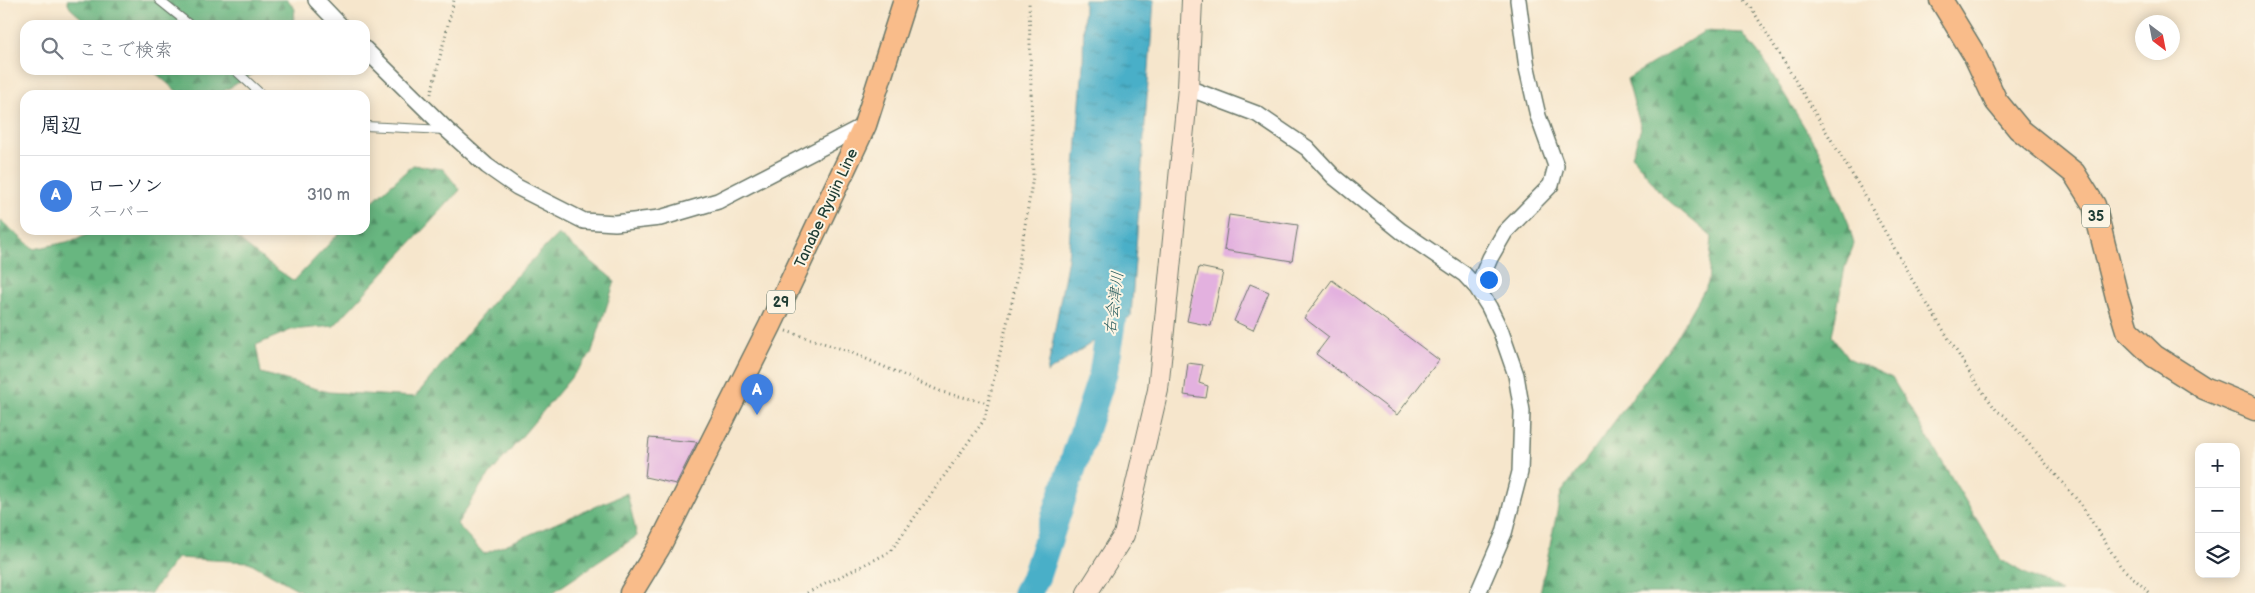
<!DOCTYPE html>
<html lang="ja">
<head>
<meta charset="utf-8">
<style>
	body { margin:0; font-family:"Balsamiq Sans","Klee One",sans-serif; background:#f6f6f7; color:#1f2937 }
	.controls { position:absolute; right:15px; bottom:15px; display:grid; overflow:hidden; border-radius:10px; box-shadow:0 2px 12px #0003 }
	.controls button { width:45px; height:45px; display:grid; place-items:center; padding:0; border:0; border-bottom:1px solid #e0e1e3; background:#fff; color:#1f2937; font:25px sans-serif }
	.compass { position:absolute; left:2135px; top:15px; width:45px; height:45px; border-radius:50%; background:#fff; box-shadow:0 2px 12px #0003; rotate:148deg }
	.you { position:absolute; left:1488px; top:279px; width:18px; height:18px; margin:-12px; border:4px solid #fff; border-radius:50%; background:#1a73e8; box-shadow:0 0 0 8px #1a73e833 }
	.badge { display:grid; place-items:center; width:32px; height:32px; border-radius:50%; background:#1a73e8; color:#fff; font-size:16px; font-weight:700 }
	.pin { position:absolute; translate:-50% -41px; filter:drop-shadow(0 1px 2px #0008) }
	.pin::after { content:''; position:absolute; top:26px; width:18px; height:15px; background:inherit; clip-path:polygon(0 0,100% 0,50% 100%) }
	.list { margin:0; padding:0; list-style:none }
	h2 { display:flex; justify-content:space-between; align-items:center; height:65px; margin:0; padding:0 20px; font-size:21px }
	h2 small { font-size:16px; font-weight:400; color:#747a83 }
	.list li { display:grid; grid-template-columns:32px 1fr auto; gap:15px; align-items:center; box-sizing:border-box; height:80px; padding:0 20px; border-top:1px solid #e0e1e3 }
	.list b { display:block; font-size:19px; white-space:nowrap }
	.list p { margin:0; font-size:16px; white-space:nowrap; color:#747a83 }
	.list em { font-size:16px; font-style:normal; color:#747a83 }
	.icon { flex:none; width:28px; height:28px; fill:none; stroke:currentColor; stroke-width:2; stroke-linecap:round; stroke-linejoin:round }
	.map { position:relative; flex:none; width:2255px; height:593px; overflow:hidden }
	.search { position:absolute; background:#fff; box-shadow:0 2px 12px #0003; left:20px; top:20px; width:350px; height:55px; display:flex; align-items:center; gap:12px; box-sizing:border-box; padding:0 18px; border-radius:15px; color:#747a83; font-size:19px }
	.panel { position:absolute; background:#fff; box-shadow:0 2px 12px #0003; left:20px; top:90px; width:350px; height:145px; border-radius:15px }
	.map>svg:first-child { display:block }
</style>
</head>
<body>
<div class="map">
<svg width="2255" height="593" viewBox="0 0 2255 593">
	<defs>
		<pattern id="forest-firs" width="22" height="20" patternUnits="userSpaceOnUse" patternTransform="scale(1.25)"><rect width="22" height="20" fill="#68b680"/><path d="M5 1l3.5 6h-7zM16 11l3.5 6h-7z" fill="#55956a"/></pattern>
		<pattern id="water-ripples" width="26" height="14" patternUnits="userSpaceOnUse" patternTransform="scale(1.25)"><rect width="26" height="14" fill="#49afc8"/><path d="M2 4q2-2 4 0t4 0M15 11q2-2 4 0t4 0" fill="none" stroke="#3c90a3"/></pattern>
	</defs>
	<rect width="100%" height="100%" fill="#fcf5e5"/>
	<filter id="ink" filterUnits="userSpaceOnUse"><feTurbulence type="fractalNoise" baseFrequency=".02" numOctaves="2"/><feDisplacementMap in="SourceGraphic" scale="10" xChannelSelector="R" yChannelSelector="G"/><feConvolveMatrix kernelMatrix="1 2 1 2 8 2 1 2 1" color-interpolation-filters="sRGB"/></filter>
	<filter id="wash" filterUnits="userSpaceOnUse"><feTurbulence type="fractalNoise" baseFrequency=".0096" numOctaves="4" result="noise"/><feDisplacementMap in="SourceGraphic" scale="20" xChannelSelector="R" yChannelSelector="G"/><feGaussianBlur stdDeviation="1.12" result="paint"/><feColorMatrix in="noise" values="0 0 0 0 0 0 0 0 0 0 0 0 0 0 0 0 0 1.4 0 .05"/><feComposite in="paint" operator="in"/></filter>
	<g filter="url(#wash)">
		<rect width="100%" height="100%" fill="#f6e6cc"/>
		<path fill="url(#forest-firs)" stroke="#447a5a" d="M67,0h221l7,9 -2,16h-204l-19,-17z
			M1705,31l37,2 21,26 56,92 29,71 6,22 -9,23 -13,69 16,22 44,20 109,182 60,33h-521l21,-100 115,-154 32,-56 4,-46 -50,-42 -30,-39 9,-28 -14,-49z
			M152,70h108l-43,25h-36z
			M413,165l30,4 17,21 -126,136 -43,4 -35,15 5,28 67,19 87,5 86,-105 57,-58 57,47 -24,73 -109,130 -25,40 27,30 143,-61 10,43 -85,57h-248l-55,-31 -72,-4 -26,35h-151v-373l34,29 42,-9 20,-10h131l42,34 25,17 48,-51h23v-22z"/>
		<path fill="url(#water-ripples)" stroke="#34767e" d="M1084,0h70l-23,316 -84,57 21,-115 15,-194z"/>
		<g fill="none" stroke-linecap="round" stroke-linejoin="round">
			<path stroke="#49afc8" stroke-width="29" d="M1027,593l9,-17 67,-202 13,-82"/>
		</g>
		<g id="blocks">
			<path fill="#e3b1df" d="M1229,215l69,10 -6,36 -68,-11z
				M1199,267l24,5 -12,54 -24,-5z
				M1332,280l107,80 -42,55 -81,-61 13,-17 -25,-19z
				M1250,284l19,8 -16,38 -19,-9z
				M1188,363l15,2 -4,18 9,3 -2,12 -22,-3z
				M649,438l48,4 -21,42 -31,-7z"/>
		</g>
	</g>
	<g filter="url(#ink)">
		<use href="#blocks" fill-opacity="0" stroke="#6a7869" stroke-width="1"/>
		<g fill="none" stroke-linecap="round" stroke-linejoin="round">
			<g stroke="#6a7869" stroke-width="10">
				<path id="lane" d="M159,0l31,25
					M235,70l27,25
					M365,126l80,4"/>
			</g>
			<g stroke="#6a7869" stroke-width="18">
				<path id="street" d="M316,0l24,25
					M365,49l82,81 40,36 30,21 67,34 31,2 45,-5 58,-17 147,-76
					M1188,88l69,26 50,34 27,29 67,54 63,43 13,14 12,19 12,25 15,43 6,36 -2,61 -16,61 -26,60
					M1477,288l13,-30 15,-26 46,-47 5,-19 -18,-50 -11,-48 -9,-68"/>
			</g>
			<g stroke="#6a7869" stroke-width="22">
				<path id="secondary" d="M1087,593l37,-58 34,-145 30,-302 4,-88"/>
			</g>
			<g stroke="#6a7869" stroke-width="25">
				<path id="primary" d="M1941,0l33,54 22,47 23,28 55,44 20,32 23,92 10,33 27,26 50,32 51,21
					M631,593l28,-46 111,-221 95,-201 40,-125"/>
			</g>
			<path stroke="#6a7869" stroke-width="3" stroke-dasharray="1 4" stroke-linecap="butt" d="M1744,0l8,9 112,185 47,84 64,103 22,30 7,4 76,88 41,64 29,26
				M431,94l23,-94
				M786,331l62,20 94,41 46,11
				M807,593l83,-41 94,-132 29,-122 20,-121 -4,-177"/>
			<use href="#lane" stroke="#fff" stroke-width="8"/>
			<use href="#street" stroke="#fff" stroke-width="15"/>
			<use href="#secondary" stroke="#fde4d0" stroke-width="20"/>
			<use href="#primary" stroke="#f9bc8a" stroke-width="22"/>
		</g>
	</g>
	<g text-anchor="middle" stroke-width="4" stroke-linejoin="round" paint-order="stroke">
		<g fill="#fcf5e5" stroke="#617469" stroke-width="1">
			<rect x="2082" y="204.5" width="28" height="23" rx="4"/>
			<rect x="767" y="290.5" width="28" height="23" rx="4"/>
		</g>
		<g font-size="14" font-weight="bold" fill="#1f3d34">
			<text x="2096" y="221">35</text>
			<text x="781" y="307">29</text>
		</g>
		<g font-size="15" fill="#1f3d34" stroke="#fcf5e5">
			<text transform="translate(826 208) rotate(-65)" y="5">Tanabe Ryujin Line</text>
		</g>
		<g font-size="16" font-style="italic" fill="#2c5f60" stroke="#fcf5e5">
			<text transform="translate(1113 303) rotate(-83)" y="6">右会津川</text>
		</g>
	</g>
</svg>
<div class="controls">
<button>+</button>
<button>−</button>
<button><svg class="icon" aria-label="layers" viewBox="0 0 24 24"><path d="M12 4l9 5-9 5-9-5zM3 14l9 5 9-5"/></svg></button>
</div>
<svg class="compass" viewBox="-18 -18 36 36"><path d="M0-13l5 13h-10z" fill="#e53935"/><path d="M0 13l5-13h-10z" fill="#747a83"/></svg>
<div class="you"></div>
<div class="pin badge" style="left:757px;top:415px;background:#3f7fe0">A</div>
<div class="search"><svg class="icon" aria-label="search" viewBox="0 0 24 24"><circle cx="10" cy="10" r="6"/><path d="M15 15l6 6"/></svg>ここで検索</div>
<section class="panel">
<h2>周辺<small></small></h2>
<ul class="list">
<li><span class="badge" style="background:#3f7fe0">A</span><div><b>ローソン</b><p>スーパー</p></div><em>310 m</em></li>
</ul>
</section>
</div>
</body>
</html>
